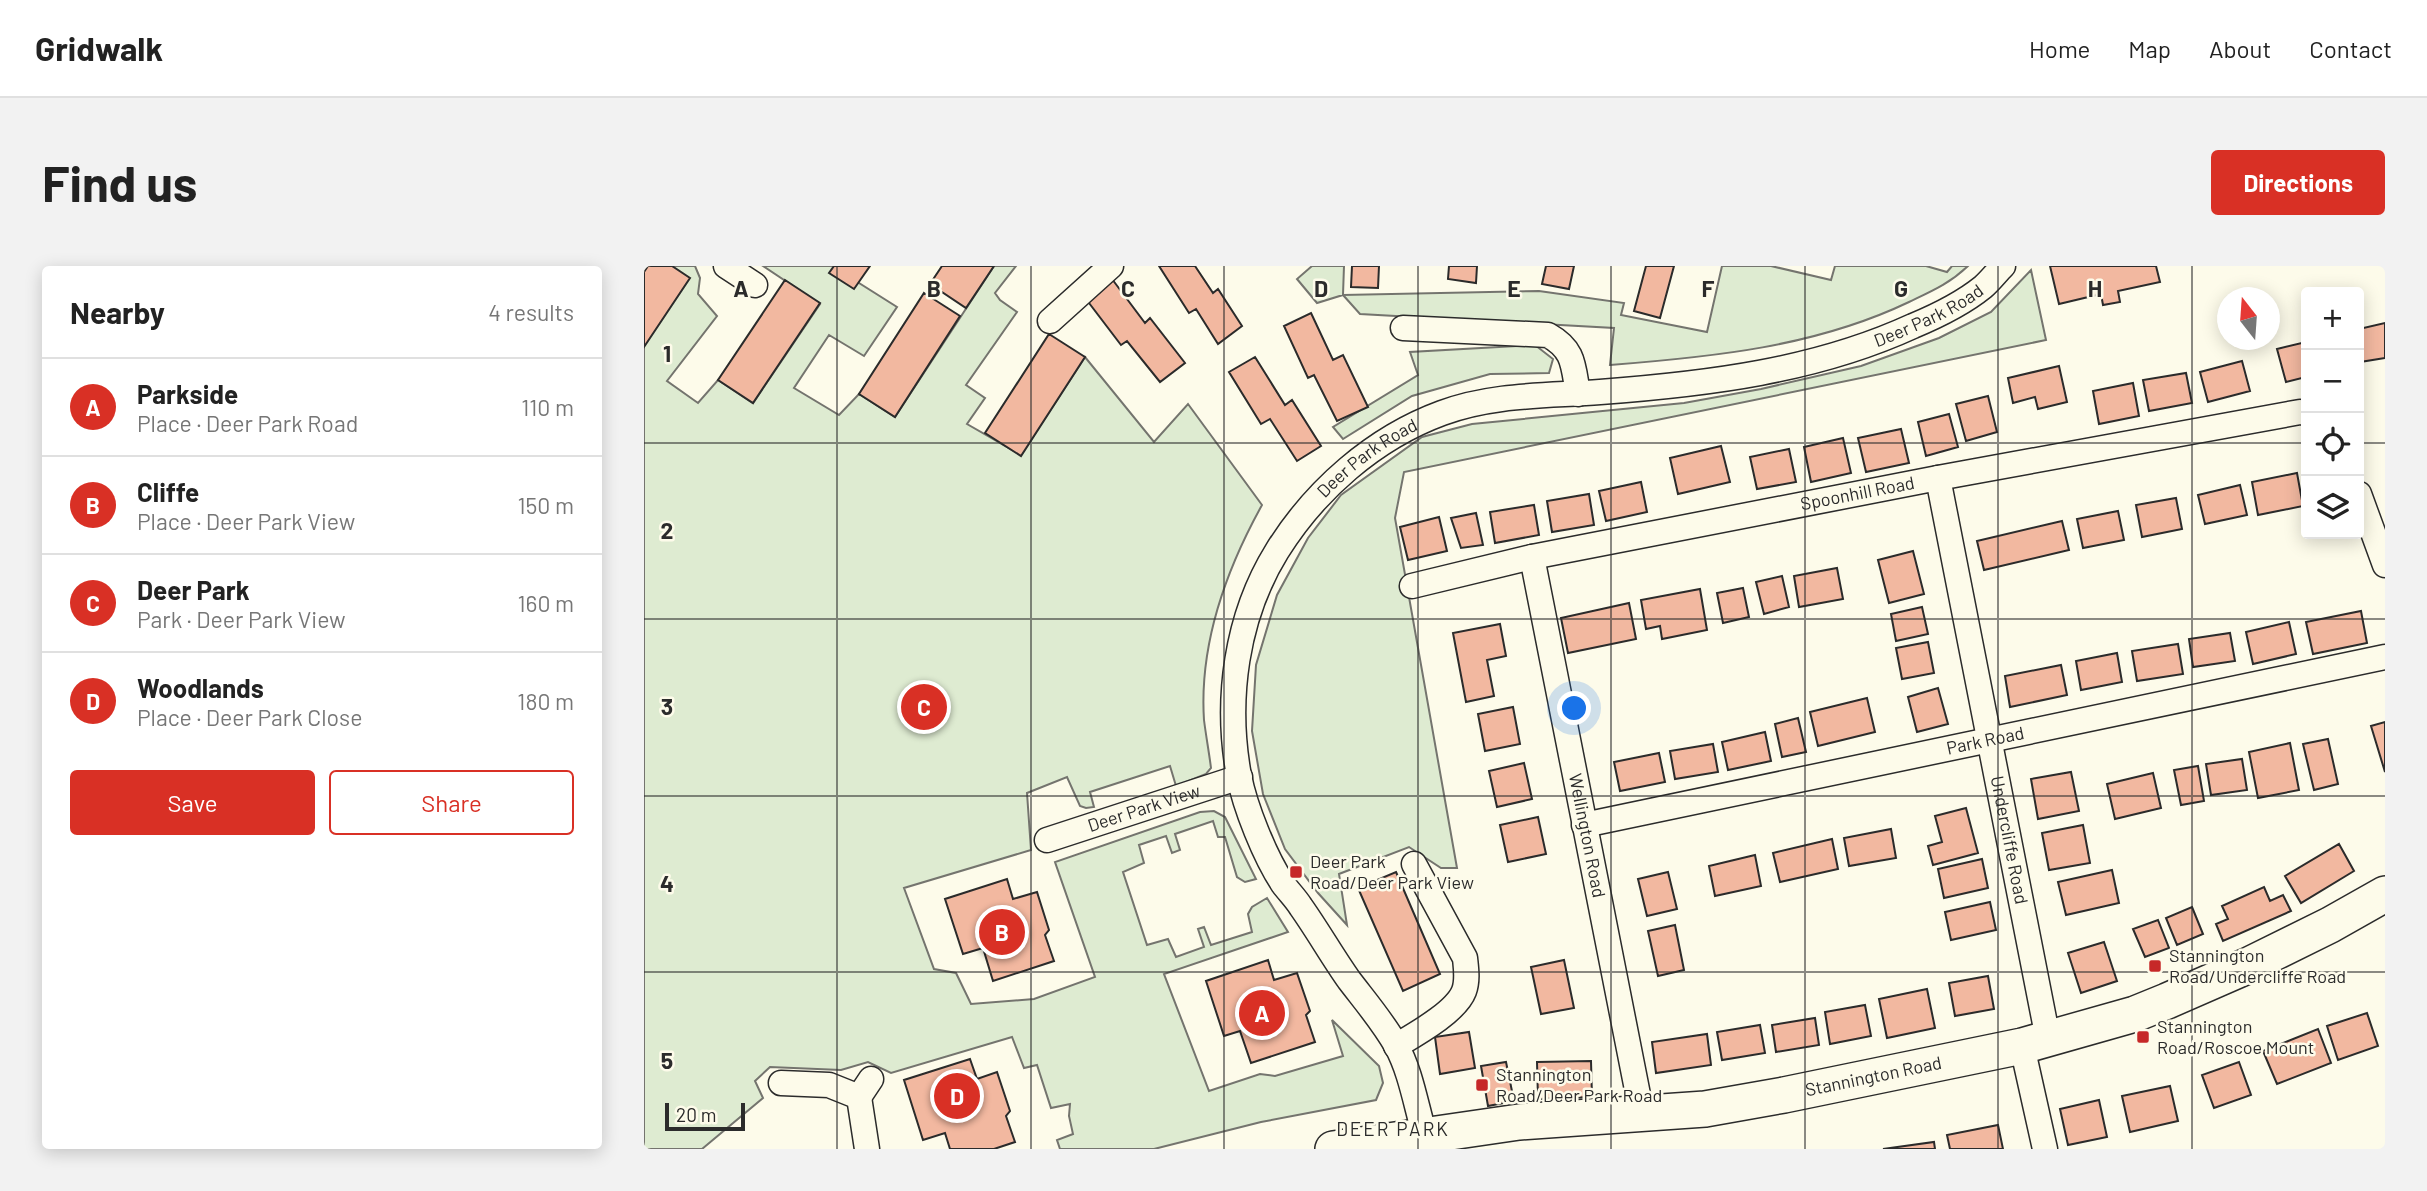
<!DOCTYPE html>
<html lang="en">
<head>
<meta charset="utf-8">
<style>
	body { margin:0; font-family:Barlow,sans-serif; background:#f2f2f2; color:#222 }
	.controls { position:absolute; right:21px; top:21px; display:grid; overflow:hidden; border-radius:7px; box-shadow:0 4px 18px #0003 }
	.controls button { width:63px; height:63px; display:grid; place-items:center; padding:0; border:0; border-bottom:2px solid #e0e0e0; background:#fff; color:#222; font:35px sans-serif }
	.compass { position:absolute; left:1573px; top:21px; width:63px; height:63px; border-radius:50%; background:#fff; box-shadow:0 4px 18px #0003; rotate:343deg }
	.scale { position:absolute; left:21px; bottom:18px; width:80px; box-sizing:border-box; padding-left:7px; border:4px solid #2b2b2b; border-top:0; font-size:19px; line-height:24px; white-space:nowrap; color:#2b2b2b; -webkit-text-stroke:5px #fdfbea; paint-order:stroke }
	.you { position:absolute; left:931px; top:443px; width:24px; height:24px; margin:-18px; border:5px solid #fff; border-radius:50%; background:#1a73e8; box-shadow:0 0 0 10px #1a73e833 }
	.badge { display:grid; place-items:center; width:46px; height:46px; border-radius:50%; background:#d93025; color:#fff; font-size:23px; font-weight:700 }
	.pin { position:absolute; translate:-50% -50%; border:4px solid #fff; box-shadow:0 2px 7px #0006 }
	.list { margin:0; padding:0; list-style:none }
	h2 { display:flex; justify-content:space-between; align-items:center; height:91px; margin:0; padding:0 28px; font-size:30px }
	h2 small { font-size:23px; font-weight:400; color:#767676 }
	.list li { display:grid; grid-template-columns:46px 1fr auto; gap:21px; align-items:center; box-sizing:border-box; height:98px; padding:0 28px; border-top:2px solid #e0e0e0 }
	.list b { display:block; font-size:26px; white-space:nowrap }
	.list p { margin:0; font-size:23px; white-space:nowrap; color:#767676 }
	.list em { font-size:23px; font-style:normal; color:#767676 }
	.actions { display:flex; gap:14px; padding:21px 28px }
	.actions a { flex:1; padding:16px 0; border:2px solid #d93025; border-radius:7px; text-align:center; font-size:24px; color:#d93025 }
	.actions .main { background:#d93025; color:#fff }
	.icon { flex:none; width:38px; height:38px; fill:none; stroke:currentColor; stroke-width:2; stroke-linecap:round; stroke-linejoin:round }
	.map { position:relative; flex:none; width:1741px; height:883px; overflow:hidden; border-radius:7px }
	header { display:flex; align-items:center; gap:42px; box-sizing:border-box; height:98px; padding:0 35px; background:#fff; border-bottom:2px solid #e0e0e0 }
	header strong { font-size:33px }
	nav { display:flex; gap:38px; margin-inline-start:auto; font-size:24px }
	.intro { display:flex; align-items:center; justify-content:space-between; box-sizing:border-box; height:168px; padding:0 42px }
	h1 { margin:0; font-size:49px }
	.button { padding:18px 32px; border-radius:7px; background:#d93025; color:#fff; font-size:24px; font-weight:700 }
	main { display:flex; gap:42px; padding:0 42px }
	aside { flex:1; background:#fff; border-radius:7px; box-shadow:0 4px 18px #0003 }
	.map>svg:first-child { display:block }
</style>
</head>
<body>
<header>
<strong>Gridwalk</strong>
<nav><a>Home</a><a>Map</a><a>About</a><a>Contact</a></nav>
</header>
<div class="intro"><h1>Find us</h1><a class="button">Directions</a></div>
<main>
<aside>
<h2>Nearby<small>4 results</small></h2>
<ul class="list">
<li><span class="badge">A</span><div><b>Parkside</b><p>Place · Deer Park Road</p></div><em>110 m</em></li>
<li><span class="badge">B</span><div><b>Cliffe</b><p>Place · Deer Park View</p></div><em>150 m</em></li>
<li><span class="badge">C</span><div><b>Deer Park</b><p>Park · Deer Park View</p></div><em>160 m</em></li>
<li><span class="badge">D</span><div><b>Woodlands</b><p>Place · Deer Park Close</p></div><em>180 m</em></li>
</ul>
<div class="actions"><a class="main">Save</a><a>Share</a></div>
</aside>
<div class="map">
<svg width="1741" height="883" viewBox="0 0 1741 883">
	<rect width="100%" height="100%" fill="#fdfbea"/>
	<path fill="#deebd1" stroke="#74746e" stroke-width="2" d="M0,0h51l5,12 -2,16 19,22 -50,65 31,22 20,-23 35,23 67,-99 -57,-38h69l65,41 -33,49 -35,-21 -35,53 45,27 20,-21 36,23 99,-151h22l-21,27 5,7 17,12 -51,73 19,13 -18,26 54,31 64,-98 69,85 34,-38 74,101c-36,65 -63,139 -58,215 2,16 5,32 7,48l-5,6 -30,12 -6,-20 -80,26 4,15 -8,1 -6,-2 -13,-29 -40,16 4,57 -127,38 30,81 22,4 15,31 63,-5 61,-22 -40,-115 145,-50 14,-1 11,6 31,62 -11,3 -8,-5 -12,-40h-7l-5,-16 -38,13 5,16 -8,3 -6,-17 -27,9 5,18 -21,9 24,73 21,-6 8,18 28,-10 -6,-18 6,-2 7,18 41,-13 -4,-18 4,-7 15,-9 21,34 -124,42 45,117 51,-17 15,2 68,-20 -11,-36 47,46 4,17 -7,17 -115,22 -107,27h-94l-3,-9 16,-6 -4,-18 1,-12 -19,4 -14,-43 -13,3 -12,-31 -121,36 -23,-11 -27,8 -71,-3 -15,14 8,17 -61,51h-58z
		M668,0h32l-1,29 196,-4 85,12 -3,12 86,17 15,-66h49l60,14 4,-14h91l21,6 5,-6h16c-19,18 -36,25 -59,36 -94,45 -197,55 -299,63l4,-37 -254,-14 -17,-19 -26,8 -20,-24z
		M1387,4l15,70 -642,132 -9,46 62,350h-16l-32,-21 -70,27 8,51 -29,-32 -33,-44 -22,-55 -11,-63 4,-66 21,-70 31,-57 33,-43 81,-58 50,-13 212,-21 77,-14 100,-23 78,-28 52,-26z
		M891,79l18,14 -4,14 -59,1 -78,22 -69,43 -10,-12 85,-52 -8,-23z"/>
	<path fill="#f2b8a0" stroke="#2b2b2b" stroke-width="2" d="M4,0h24l18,12 -46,69v-75z
		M190,0h36l-16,23 -25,-16z
		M298,0h52l-28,42 -36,-24z
		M515,0h36l18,27 5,-4 24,37 -24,18 -22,-35 -7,4z
		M708,0h27l-1,22 -27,-1z
		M805,0h28l-1,17 -28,-4z
		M902,0h28l-5,23 -27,-5z
		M1002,0h28l-14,52 -26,-7z
		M1406,0h106l4,16 -42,9 2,11 -17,3 -2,-11 -42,10z
		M468,13l33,44 5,-5 35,45 -25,19 -33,-41 -6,4 -35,-46z
		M141,14l35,23 -67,100 -35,-23z
		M280,27l36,23 -65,101 -36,-23z
		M667,47l22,47 10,-5 25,52 -31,14 -23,-46 -6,3 -24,-52z
		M1741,57v35l-25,4 -1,-33z
		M405,68l36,23 -64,99 -36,-23z
		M1662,76v35l-20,5 -9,-33z
		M611,91l30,48 7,-5 29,46 -24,15 -27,-42 -9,5 -32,-52z
		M1598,95l8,30 -42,11 -8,-30z
		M1415,100l8,36 -29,7 -3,-12 -22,6 -5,-25z
		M1542,107l6,30 -43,8 -6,-31z
		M1489,117l6,33 -40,8 -6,-33z
		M1344,130l9,36 -31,9 -10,-37z
		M1305,148l9,33 -32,9 -8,-34z
		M1257,163l8,34 -43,9 -8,-34z
		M1199,172l8,35 -40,9 -7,-35z
		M1077,180l9,36 -52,12 -8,-36z
		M1145,183l7,33 -39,7 -7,-32z
		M1653,207l6,33 -45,9 -6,-33z
		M997,216l6,30 -41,9 -7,-30z
		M1596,219l7,30 -42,9 -7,-29z
		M945,228l5,31 -42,7 -5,-31z
		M1532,232l6,31 -40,8 -6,-32z
		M890,239l5,30 -44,8 -5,-31z
		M1474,245l6,29 -41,8 -6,-29z
		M832,247l7,32 -22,3 -10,-30z
		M795,251l8,34 -39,9 -8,-33z
		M1418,255l7,29 -85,20 -7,-29z
		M1269,285l11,43 -35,9 -11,-43z
		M1193,302l6,31 -44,8 -5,-31z
		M1138,310l7,31 -25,7 -8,-32z
		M1099,322l6,29 -26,6 -6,-30z
		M1056,323l7,41 -45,9 -2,-13 -14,3 -5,-29z
		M985,337l7,36 -68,14 -7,-35z
		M1278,341l6,27 -32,7 -5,-27z
		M1717,345l6,32 -54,11 -7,-32z
		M1645,356l7,32 -43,10 -7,-32z
		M856,358l6,32 -19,4 7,36 -28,6 -13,-69z
		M1586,367l5,28 -42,6 -4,-28z
		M1284,376l6,31 -32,6 -6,-31z
		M1534,378l5,30 -46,7 -5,-30z
		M1473,387l5,29 -41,8 -5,-29z
		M1417,399l6,30 -57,12 -5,-31z
		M1294,422l10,36 -31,8 -9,-35z
		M1223,432l8,34 -57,14 -8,-34z
		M869,441l7,37 -35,7 -7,-37z
		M1154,452l8,34 -24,5 -7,-33z
		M1741,456v50l-14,-46z
		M1121,466l6,29 -43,9 -6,-28z
		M1684,473l10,45 -24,6 -11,-46z
		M1646,477l9,47 -41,8 -9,-46z
		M1069,478l5,28 -43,7 -5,-28z
		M1015,487l6,29 -45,9 -6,-29z
		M1598,493l5,31 -36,5 -5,-31z
		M880,497l8,36 -35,8 -8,-36z
		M1554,500l6,35 -23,4 -7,-35z
		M1427,506l8,39 -41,8 -7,-40z
		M1509,507l8,35 -46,11 -8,-35z
		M1322,542l12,45 -45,12 -5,-19 14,-4 -7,-26z
		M894,551l8,37 -38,8 -8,-37z
		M1439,559l7,38 -41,7 -7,-37z
		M1247,563l5,29 -47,8 -5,-28z
		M1188,573l6,30 -58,13 -7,-29z
		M1695,578l15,27 -53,32 -16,-27z
		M1111,589l6,31 -46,10 -6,-30z
		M1338,593l6,29 -44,10 -6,-29z
		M1468,604l7,33 -53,12 -8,-33z
		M752,606l44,102 -37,17 -45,-103z
		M1024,606l9,37 -30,7 -9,-37z
		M363,613l6,20 24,-7 12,38 -4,5 9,26 -61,20 -10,-33 -20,6 -18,-55z
		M1620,621l6,14 13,-6 8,16 -68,30 -7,-17 12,-5 -6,-13z
		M1346,636l6,28 -45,10 -6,-28z
		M1548,641l11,27 -26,11 -11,-27z
		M1514,654l11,28 -24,9 -12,-28z
		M1031,659l9,45 -26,6 -10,-45z
		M1460,676l13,39 -36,12 -13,-40z
		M624,694l6,20 23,-7 13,38 -4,4 9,27 -64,21 -11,-32 -16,5 -18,-55z
		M920,694l10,48 -33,6 -10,-47z
		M1344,710l6,33 -39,7 -6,-33z
		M1283,723l8,39 -48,10 -8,-39z
		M1221,739l6,31 -41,8 -5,-32z
		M1723,747l11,33 -40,14 -11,-34z
		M1171,752l4,27 -43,7 -4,-27z
		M1116,759l5,28 -43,7 -5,-28z
		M1674,763l13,34 -54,21 -14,-33z
		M825,766l6,36 -35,6 -5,-37z
		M1063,768l4,31 -55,8 -4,-31z
		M326,793l7,20 20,-7 13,39 -4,5 9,26 -21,7h-44l-5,-16 -22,7 -19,-60z
		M947,795l1,36 -54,2 -1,-37z
		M862,796l8,39 -26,5 -7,-40z
		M1595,796l12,33 -37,13 -12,-33z
		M1526,820l8,35 -48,11 -8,-36z
		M1455,834l8,37 -39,8 -8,-36z
		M1354,859l5,24h-53l-3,-14z
		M1290,876l1,7h-52z"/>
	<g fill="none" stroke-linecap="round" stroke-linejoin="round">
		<g stroke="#2b2b2b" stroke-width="27">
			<g id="street">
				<path d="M82,0l29,19"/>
				<path d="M406,55l61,-55"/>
				<path d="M759,62l145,7c27,15 25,31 30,59"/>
				<path id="s1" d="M1294,212l110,561"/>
				<path d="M1715,228l26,71"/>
				<path id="s2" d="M888,291l110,558"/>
				<path id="s3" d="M768,320l120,-29 406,-79 362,-66 6,1"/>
				<path id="s4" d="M940,559l801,-168"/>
				<path id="s5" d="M403,574l193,-63"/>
				<path d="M752,780c20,-12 60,-34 68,-55 4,-11 2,-23 1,-33l-51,-94"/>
				<path d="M1378,780l23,103"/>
				<path d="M137,817l48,2 30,12 8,52"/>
				<path d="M215,831l12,-18"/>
				<path id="s6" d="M781,870c-9,-30 -14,-64 -29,-91 -13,-23 -31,-44 -47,-65 -17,-24 -31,-49 -48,-73 -5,-8 -12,-15 -18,-23 -18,-27 -38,-77 -44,-108 -14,-76 -3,-159 38,-225 38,-61 97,-113 165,-138 51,-19 105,-17 158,-21 107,-8 215,-21 313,-66 24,-10 49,-22 70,-39 7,-6 13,-14 20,-21"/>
			</g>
		</g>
		<g stroke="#2b2b2b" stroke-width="38">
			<g id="secondary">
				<path id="s7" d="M689,883l186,-27 186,-13 79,-14 238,-49 113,-32 32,-13 80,-35 83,-41 55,-31"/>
			</g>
		</g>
		<use href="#street" stroke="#fdfbea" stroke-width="24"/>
		<use href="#secondary" stroke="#fdfbea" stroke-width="35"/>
	</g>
	<path fill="none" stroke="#2b2b2b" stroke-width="2" stroke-opacity="0.55" d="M193,0v883M387,0v883M580,0v883M774,0v883M967,0v883M1161,0v883M1354,0v883M1548,0v883M0,177h1662M1715,177h26M0,353h1741M0,530h1741M0,706h1741"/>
	<g fill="#c62828" stroke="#fdfbea" stroke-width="2.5">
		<rect x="645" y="599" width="14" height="14" rx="3.5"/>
		<rect x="1504" y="693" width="14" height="14" rx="3.5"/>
		<rect x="1492" y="764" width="14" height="14" rx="3.5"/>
		<rect x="831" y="812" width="14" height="14" rx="3.5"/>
	</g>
	<g text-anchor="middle" stroke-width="5" stroke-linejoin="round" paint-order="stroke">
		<g font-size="18" fill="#2b2b2b" stroke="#fdfbea">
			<text dy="6" stroke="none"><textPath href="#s6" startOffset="1362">Deer Park Road</textPath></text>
			<text dy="6" stroke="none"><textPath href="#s6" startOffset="774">Deer Park Road</textPath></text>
			<text dy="6" stroke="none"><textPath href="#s3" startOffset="455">Spoonhill Road</textPath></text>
			<text dy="6" stroke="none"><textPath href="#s4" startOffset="410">Park Road</textPath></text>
			<text dy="6" stroke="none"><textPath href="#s5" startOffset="102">Deer Park View</textPath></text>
			<text dy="6" stroke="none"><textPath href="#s2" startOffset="284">Wellington Road</textPath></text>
			<text dy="6" stroke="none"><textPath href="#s1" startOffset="369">Undercliffe Road</textPath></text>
			<text dy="6" stroke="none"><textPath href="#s7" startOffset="546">Stannington Road</textPath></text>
		</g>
		<g font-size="18" fill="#2b2b2b" stroke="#fdfbea" text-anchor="start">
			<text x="666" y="602">Deer Park<tspan x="666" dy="21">Road/Deer Park View</tspan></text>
			<text x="1525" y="696">Stannington<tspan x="1525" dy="21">Road/Undercliffe Road</tspan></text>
			<text x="1513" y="767">Stannington<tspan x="1513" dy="21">Road/Roscoe Mount</tspan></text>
			<text x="852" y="815">Stannington<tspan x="852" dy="21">Road/Deer Park Road</tspan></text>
		</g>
		<g font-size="19" letter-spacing="2" fill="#2b2b2b" stroke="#fdfbea">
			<text x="749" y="870">DEER PARK</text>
		</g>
	</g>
	<g font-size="23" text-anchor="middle" font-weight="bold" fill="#2b2b2b" stroke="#fdfbea" stroke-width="5" stroke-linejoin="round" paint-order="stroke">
		<text x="97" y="31">A</text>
		<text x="290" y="31">B</text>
		<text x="484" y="31">C</text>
		<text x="677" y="31">D</text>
		<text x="870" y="31">E</text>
		<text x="1064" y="31">F</text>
		<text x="1257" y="31">G</text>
		<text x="1451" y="31">H</text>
		<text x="23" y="96">1</text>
		<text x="23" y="273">2</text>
		<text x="23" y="449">3</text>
		<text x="23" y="626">4</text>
		<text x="23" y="803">5</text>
	</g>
</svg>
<div class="controls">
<button>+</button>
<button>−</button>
<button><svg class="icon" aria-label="locate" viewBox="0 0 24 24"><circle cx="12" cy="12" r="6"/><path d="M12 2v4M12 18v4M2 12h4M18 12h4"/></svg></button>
<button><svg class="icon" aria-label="layers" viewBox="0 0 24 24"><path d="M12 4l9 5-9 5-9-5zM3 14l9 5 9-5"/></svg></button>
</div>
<svg class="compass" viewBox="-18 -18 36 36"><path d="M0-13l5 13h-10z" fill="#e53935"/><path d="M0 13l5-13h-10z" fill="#767676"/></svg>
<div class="scale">20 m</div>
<div class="you"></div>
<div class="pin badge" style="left:618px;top:747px">A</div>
<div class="pin badge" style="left:358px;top:666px">B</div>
<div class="pin badge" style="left:280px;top:441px">C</div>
<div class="pin badge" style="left:313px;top:830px">D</div>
</div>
</main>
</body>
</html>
